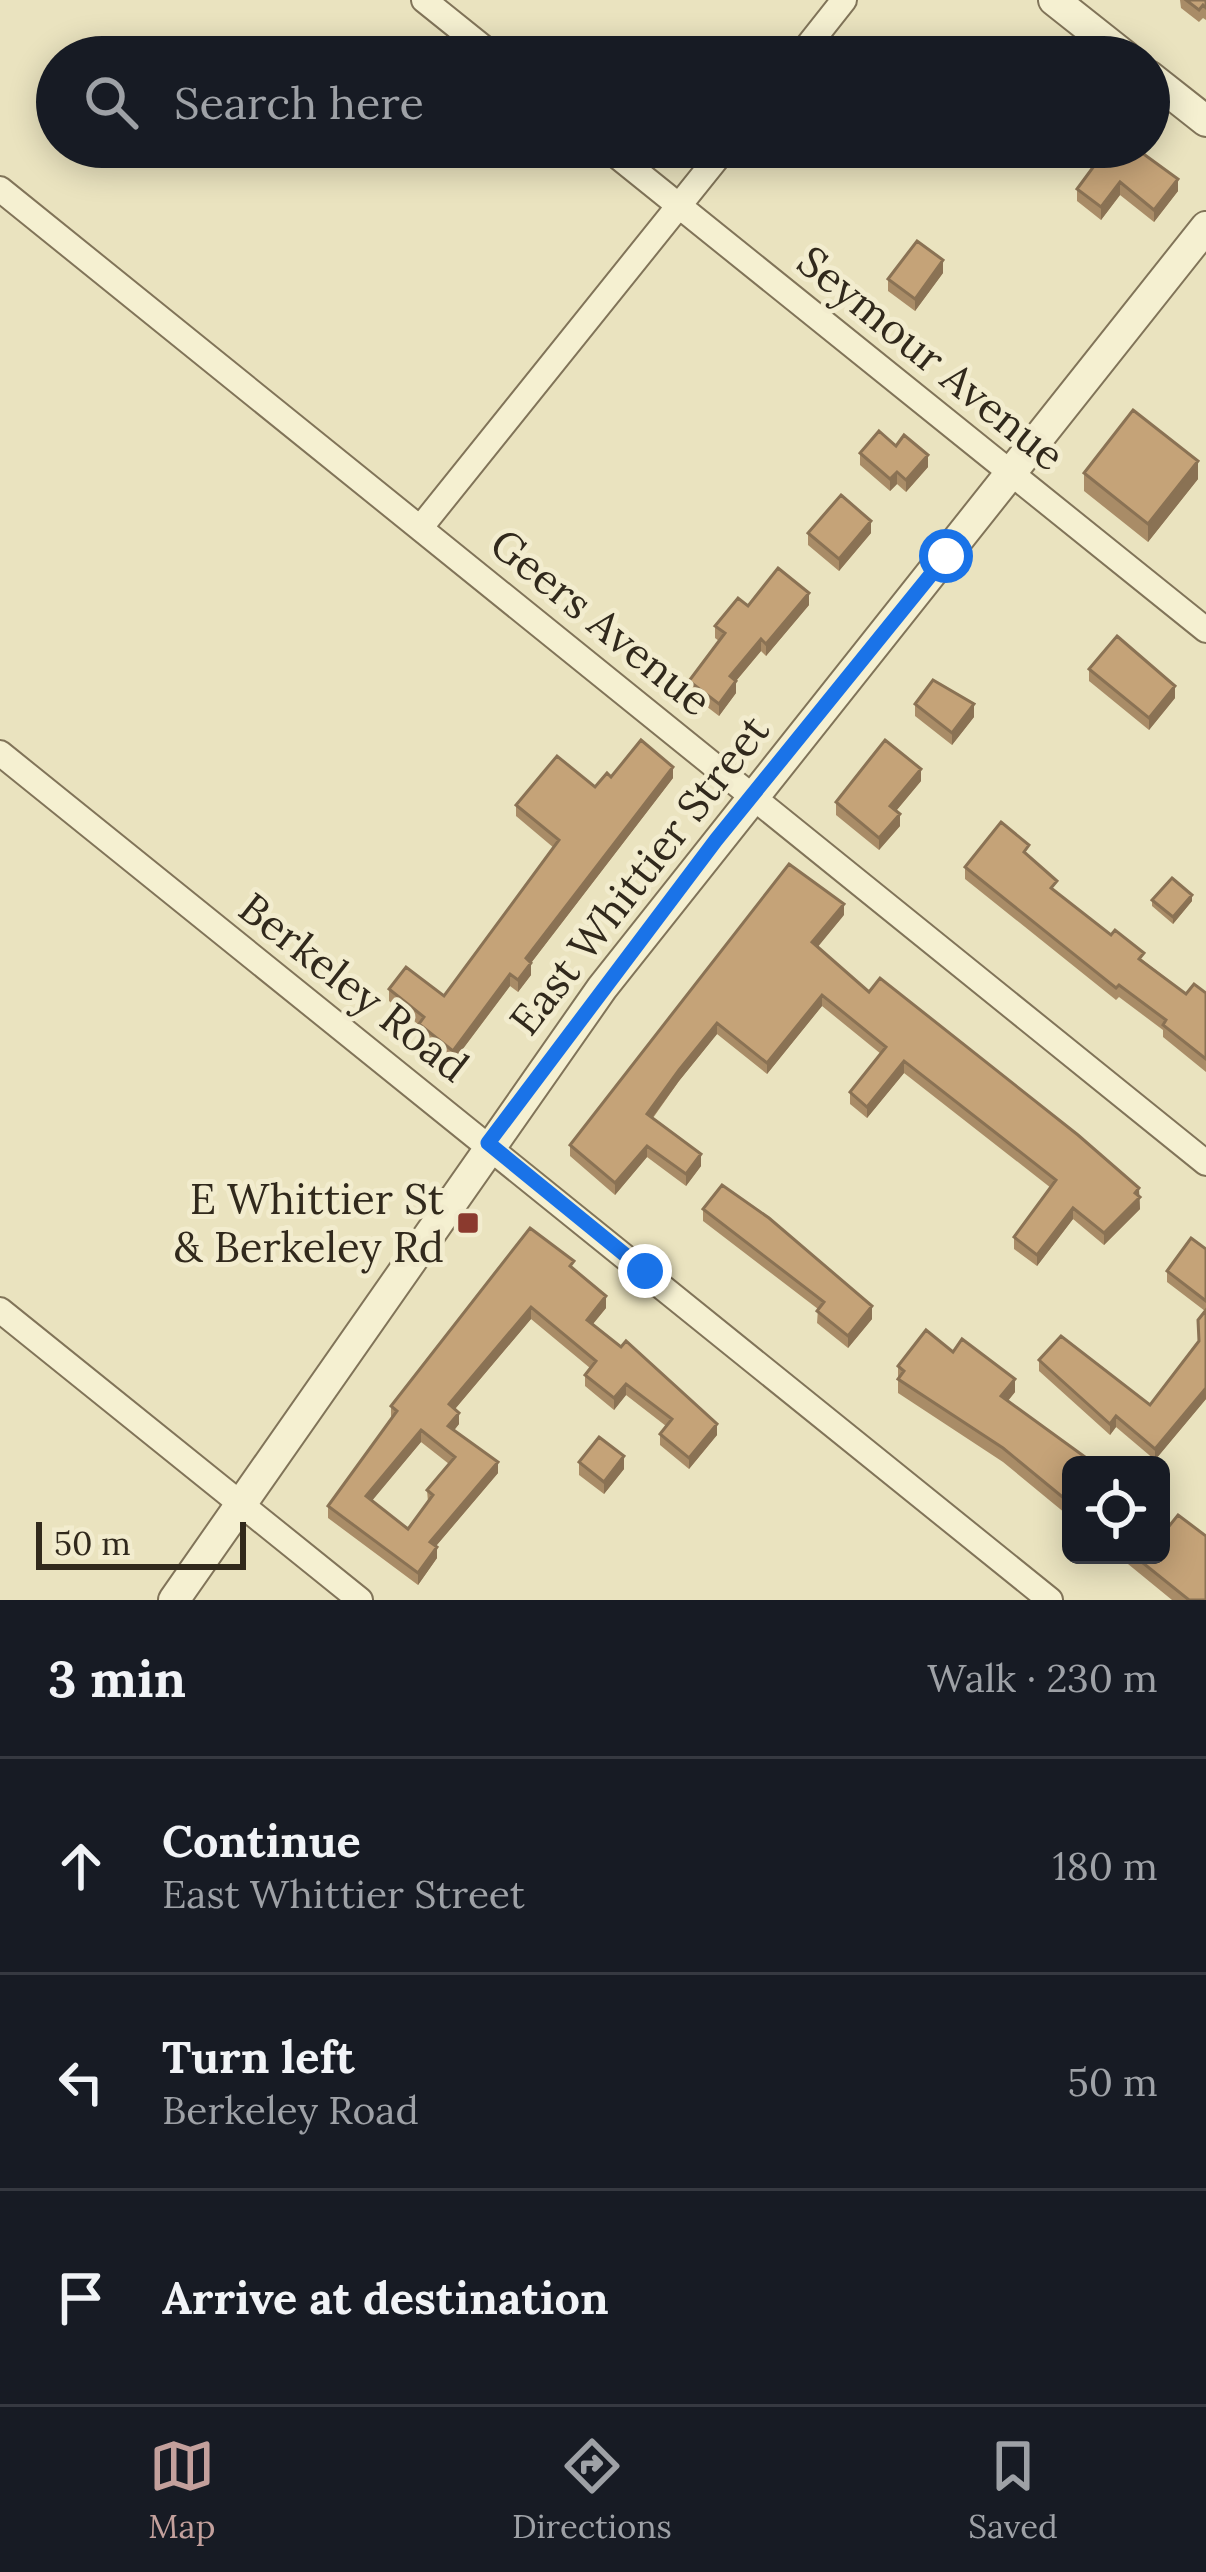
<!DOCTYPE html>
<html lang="en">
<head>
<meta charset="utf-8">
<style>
	body { margin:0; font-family:Lora,serif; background:#242831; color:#f1f3f6 }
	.controls { position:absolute; right:36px; bottom:36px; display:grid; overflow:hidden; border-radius:18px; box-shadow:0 6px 30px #0003 }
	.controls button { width:108px; height:108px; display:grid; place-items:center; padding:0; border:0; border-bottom:3px solid #363941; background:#171b24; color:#f1f3f6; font:60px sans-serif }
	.scale { position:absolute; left:36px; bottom:30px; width:210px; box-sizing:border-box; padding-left:12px; border:6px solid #31291c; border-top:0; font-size:33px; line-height:42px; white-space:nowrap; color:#31291c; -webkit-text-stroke:9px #f2ecce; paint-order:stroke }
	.stop { position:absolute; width:36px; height:36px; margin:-27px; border:9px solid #1a73e8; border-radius:50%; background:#fff }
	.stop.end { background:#1a73e8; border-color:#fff; box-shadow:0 3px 12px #0008 }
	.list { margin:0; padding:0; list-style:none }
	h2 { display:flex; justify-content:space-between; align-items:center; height:156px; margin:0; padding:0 48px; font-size:51px }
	h2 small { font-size:39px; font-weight:400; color:#9ea1a6 }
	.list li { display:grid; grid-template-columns:78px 1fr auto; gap:36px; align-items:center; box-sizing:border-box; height:216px; padding:0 48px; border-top:3px solid #363941 }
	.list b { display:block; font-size:45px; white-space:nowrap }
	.list p { margin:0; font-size:39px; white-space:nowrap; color:#9ea1a6 }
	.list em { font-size:39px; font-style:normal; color:#9ea1a6 }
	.icon { flex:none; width:66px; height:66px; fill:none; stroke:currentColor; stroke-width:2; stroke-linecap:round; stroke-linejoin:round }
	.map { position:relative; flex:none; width:1206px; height:1600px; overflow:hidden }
	.search { position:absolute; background:#171b24; box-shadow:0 6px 30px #0003; left:36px; right:36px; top:36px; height:132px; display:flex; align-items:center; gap:30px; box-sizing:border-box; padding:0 42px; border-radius:66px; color:#9ea1a6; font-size:45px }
	.sheet { height:804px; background:#171b24 }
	nav { display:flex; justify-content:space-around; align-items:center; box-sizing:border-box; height:168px; border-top:3px solid #363941; background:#171b24; font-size:33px; color:#9ea1a6 }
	nav a { display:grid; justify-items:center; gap:6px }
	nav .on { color:#c3a09c }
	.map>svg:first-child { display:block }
</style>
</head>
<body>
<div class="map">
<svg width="1206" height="1600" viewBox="0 0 1206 1600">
	<rect width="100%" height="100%" fill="#eae3bf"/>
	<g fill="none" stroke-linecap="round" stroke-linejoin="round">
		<g stroke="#817459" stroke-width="28">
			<path id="minor" d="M424,0l71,57
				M799,57l45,-57
				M606,147l600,483
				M0,189l1206,974
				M421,527l305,-380
				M0,753l1050,847
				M0,1310l360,290"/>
		</g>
		<g stroke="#817459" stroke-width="34">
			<path id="tertiary" d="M1054,0l72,57
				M1149,76l57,45
				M174,1600l428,-612 604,-761"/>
		</g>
		<use href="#minor" stroke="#f5f0d1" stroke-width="24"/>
		<use href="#tertiary" stroke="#f5f0d1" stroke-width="30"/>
	</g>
	<path fill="#a98c67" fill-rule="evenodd" d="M1180,0h26v20l-3,-2 -4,4 -18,-14z
		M1108,147l70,44 -24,31 -34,-27 -19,25 -24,-19v-12z
		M943,273l-28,38 -27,-20v-12z
		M896,446l32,21 -22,25 -9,-8 -7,7 -30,-26v-12z
		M1084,473l114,6 -50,63 -64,-51z
		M808,533h63l-32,38 -31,-26z
		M809,605l-43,51 -5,-5 -25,30v12l-17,23 -30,-23v-12l30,-40 -4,-3v-12l33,-20z
		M1089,669l86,29 -26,32 -60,-49z
		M915,704l59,13 -22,28 -37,-29z
		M611,777l62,1 -142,185v12l-13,17 -8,-6 -57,76 -34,-26v-11l-30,-24v-12l55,7 110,-148 -38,-32v-11l79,-18z
		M921,781l-25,30 4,15 -21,24 -43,-35v-13z
		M965,867l92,25 129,102 20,-1v79l-43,-35v-7l-44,-33 -3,3 -151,-121z
		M1152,900l40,1 -19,23 -21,-18z
		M844,915l-27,32 52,45 270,204 1,13 -36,36 -31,-26 -36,47 -23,-17v-12l37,-49 -147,-115 -37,45 -17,-14v-12l31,-38 -59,-48 -55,68 -50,-40 -38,47 -26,37 48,48 -15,20 -39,-29 -32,38 -45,-39v-11z
		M703,1209l169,110 -24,29 -31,-25 1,-14 -115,-88z
		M1206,1249v150l-51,61 -39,-33 -6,8 -71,-64v-11l111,45 48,-63 7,-31 -38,-29v-11z
		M574,1269l32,39 -13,16 124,111 -28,34 -29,-24v-11l6,-8 -40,-31 -12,15 -29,-24v-11l5,-7 -59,-49 -76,90 4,15 -5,6 44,43 -62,73 1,12 -19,27 -90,-67v-12l63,-88v-12zM421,1442l28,22 -22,26 1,12 -20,27 -36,-29z
		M953,1352l62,40 -7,9 63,64v53l-68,-56 -105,-69v-27z
		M579,1462l45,7 -20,25 -25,-19z
		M1117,1555h44l45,45h-34z"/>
	<path fill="#8a7254" d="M1178,179v12l-24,31v-12z
		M1120,182v13l-19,25v-13z
		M943,260v13l-28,38v-12z
		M928,455v12l-22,25v-12z
		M1198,461v18l-50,63v-18z
		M897,472v12l-7,7v-12z
		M871,521v12l-32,38v-12z
		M809,593v12l-43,51v-12z
		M761,639v12l-31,37v-12z
		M736,681v12l-17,23v-12z
		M1175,686v12l-26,32v-12z
		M974,704v13l-22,28v-12z
		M673,767v11l-142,185v12l-13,17v-12l8,-22z
		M921,769v12l-31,37v-12z
		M900,814v12l-21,24v-12z
		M1192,895v6l-19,23v-7z
		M844,904v11l-32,39v-12z
		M510,974v12l-57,76v-11z
		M822,995v11l-55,68v-11z
		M717,1023v11l-38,47 -32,44v-11l32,-44z
		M904,1061v12l-37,45v-11z
		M647,1146v11l-32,38v-12z
		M701,1154v12l-15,20v-12z
		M1139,1188l1,21 -36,36v-12z
		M1073,1208v11l-36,47v-11z
		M606,1296v12l-19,23v-11z
		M872,1306v13l-24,29v-12z
		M531,1307v12l-82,97v-12z
		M1015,1379v13l-14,17v-13z
		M626,1384v11l-12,15v-12z
		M1206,1388v11l-51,61v-11z
		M459,1413v11l-11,14v-12z
		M1116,1416v11l-6,8v-11z
		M717,1424v11l-28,34v-11z
		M421,1430v12l-55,66v-12z
		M624,1456v13l-20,25v-12z
		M498,1462v11l-68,80v-11z
		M437,1547v11l-19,27v-12z"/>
	<path fill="#c5a378" stroke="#8a7254" stroke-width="3" fill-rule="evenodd" d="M1186,0h20v8l-3,-3 -4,5z
		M1108,147h26l44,32 -24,31 -34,-28 -19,25 -24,-18z
		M917,241l26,19 -28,39 -27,-20z
		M1133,410l65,51 -50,63 -64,-51z
		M879,431l17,15 8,-11 24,20 -22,25 -9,-8 -7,7 -30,-26z
		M841,495l30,26 -32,38 -31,-26z
		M778,568l31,25 -43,51 -5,-5 -31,37 6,5 -17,23 -30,-23 36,-48 -10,-7 23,-28 10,8z
		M1117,636l58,50 -26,32 -60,-49z
		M933,680l41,24 -22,29 -37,-29z
		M641,740l32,27 -147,191 5,5 -13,17 -8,-6 -57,77 -34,-27 5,-7 -35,-28 17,-22 38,29 115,-156 -43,-35 41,-49 38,31 12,-14 4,4z
		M885,740l36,29 -31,37 10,8 -21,24 -43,-36z
		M1001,822l28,23 -5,7 33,29 -6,7 60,47 4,-5 29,23 -5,6 47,35 8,-10 12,9v66l-43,-34 3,-5 -47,-35 -3,3 -151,-121z
		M789,864l55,40 -32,38 57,50 11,-14 198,157 61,53 -4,5 5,4 -36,36 -31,-25 -36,47 -23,-18 42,-57 -152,-119 -37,46 -17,-15 36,-45 -64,-52 -55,68 -50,-40 -38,47 -32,44 54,40 -15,20 -39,-28 -32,37 -45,-38z
		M1172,878l20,17 -19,22 -21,-17z
		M722,1185l47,33 103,88 -24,30 -31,-25 7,-9 -121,-93z
		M530,1228l44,33 -4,5 36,30 -19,24 34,27 5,-6 91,83 -28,34 -29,-24 12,-15 -46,-35 -12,14 -29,-23 11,-14 -65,-54 -82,97 10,9 -11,13 50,36 -68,80 7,5 -19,26 -90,-67 69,-95 -6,-5zM421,1430l34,27 -28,33 6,5 -25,34 -42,-33z
		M1191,1238l15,11v52l-39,-30z
		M1206,1310v78l-51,61 -39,-33 -6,8 -71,-64 22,-24 89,69 49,-64 -1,-21z
		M926,1330l27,22 9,-13 53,40 -14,17 95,69h-25v39l-68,-56 -105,-69 6,-8 -6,-5z
		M599,1437l25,19 -20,26 -25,-20z
		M1178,1515l28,21v64h-17l-56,-45h28v-29l5,4z"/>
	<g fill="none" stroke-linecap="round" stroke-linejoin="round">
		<path stroke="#1a73e8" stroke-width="15" d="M645,1271l-157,-128 228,-303 230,-284"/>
	</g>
	<rect fill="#8b3a2e" stroke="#f2ecce" stroke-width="4.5" x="456" y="1211" width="24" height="24" rx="6"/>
	<g text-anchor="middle" stroke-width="10" stroke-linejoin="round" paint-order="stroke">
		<g font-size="42" fill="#31291c" stroke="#f2ecce">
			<text transform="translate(931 358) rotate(39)" y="15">Seymour Avenue</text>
			<text transform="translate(601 622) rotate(39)" y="15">Geers Avenue</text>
			<text transform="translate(639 875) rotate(-52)" y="15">East Whittier Street</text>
			<text transform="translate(354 987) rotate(38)" y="15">Berkeley Road</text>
		</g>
		<g font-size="42" fill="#31291c" stroke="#f2ecce" text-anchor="end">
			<text x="444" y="1214">E Whittier St<tspan x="444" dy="48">&amp; Berkeley Rd</tspan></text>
		</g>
	</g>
</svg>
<div class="controls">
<button><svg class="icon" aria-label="locate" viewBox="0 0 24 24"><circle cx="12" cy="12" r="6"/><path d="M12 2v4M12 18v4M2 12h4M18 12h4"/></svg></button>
</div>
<div class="scale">50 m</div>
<div class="stop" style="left:946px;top:556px"></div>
<div class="stop end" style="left:645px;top:1271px"></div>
<div class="search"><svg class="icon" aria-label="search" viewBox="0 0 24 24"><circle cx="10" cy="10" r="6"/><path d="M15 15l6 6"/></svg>Search here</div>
</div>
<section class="sheet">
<h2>3 min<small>Walk · 230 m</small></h2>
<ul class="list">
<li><svg class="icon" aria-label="ahead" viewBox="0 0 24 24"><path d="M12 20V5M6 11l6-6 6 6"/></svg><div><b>Continue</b><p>East Whittier Street</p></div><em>180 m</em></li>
<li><svg class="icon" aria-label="left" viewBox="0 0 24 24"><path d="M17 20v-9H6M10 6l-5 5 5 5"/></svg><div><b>Turn left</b><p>Berkeley Road</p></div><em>50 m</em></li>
<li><svg class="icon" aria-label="arrive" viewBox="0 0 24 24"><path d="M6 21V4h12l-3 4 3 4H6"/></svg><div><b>Arrive at destination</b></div></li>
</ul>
</section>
<nav>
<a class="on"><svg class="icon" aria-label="map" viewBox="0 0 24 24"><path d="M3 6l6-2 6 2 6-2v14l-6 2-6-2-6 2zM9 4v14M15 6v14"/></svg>Map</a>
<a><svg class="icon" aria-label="directions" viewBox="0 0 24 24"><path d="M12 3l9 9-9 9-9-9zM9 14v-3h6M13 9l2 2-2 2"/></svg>Directions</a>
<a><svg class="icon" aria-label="saved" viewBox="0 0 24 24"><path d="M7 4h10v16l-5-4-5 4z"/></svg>Saved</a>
</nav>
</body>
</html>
